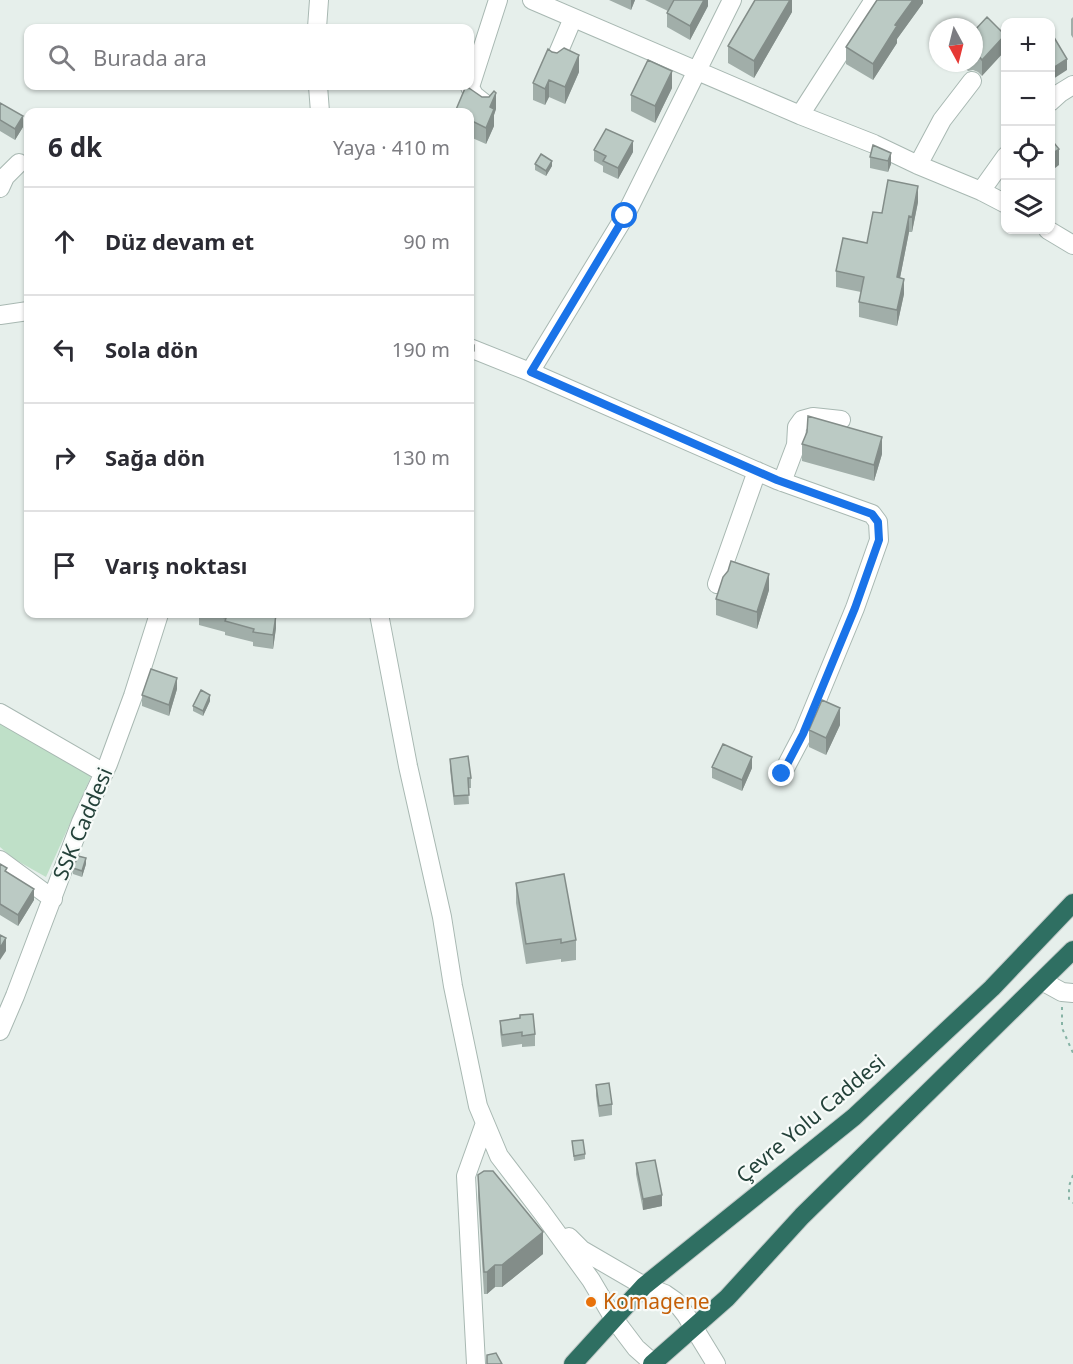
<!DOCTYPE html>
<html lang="tr">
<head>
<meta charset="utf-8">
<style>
	body { margin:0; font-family:"Noto Sans",sans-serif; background:#f2f2f3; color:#2b2b33 }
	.controls { position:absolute; right:18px; top:18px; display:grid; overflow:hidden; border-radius:12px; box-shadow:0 2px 4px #0004 }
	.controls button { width:54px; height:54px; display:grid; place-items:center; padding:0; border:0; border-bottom:2px solid #e1e1e2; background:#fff; color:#2b2b33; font:30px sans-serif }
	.compass { position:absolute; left:929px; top:18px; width:54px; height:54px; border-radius:50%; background:#fff; box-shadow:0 2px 4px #0004; rotate:173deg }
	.stop { position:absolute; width:18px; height:18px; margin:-14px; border:4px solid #1a73e8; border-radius:50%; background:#fff }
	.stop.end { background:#1a73e8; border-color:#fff; box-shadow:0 2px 6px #0008 }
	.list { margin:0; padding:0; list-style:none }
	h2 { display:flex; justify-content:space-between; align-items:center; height:78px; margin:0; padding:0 24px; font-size:26px }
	h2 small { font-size:20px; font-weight:400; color:#7c7c81 }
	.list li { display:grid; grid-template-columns:39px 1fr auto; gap:18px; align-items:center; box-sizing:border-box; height:108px; padding:0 24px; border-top:2px solid #e1e1e2 }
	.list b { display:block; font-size:22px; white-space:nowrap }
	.list em { font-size:20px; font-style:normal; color:#7c7c81 }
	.icon { flex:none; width:33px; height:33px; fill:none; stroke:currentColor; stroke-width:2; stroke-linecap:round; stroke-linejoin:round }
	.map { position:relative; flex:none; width:1073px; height:1364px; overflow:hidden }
	.search { position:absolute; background:#fff; box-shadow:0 2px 4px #0004; left:24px; top:24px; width:450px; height:66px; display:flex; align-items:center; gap:15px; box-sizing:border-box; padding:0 21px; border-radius:12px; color:#7c7c81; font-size:22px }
	.panel { position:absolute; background:#fff; box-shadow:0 2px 4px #0004; left:24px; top:108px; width:450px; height:510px; border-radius:12px }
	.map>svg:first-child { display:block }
</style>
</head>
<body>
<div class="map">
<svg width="1073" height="1364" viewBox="0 0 1073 1364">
	<rect width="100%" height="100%" fill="#e6efeb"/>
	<path fill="#bfe0c8" d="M0,715l93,57 -47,105 -32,-18 -14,-12z"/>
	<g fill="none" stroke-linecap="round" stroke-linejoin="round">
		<g stroke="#a8b8b2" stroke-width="20">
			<path id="minor" d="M532,0l268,115 74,29 44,21 63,26 25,13
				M317,28l2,-28
				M556,58l17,-40
				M318,86l2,26
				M1050,102l10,-9 13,-8
				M484,103l-10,-8 -4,-8 28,-87
				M800,115l74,-115
				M918,165l24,-45 30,-39
				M0,188l5,-11 14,-14
				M981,191l25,-35
				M1048,230l25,15
				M0,315l28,-4
				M470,348l60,24 247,108 95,34 6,8 1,18 -24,68 -52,126 -21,40
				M530,372l95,-156 107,-216
				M782,482l14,-37 1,-18 5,-7 11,-3 28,3
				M717,584l40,-113
				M379,614l29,152 34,151 11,69 25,120 21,50 42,55 50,69 23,39 22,29 18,16
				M0,713l104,60
				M0,860l53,39
				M1042,981l20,11 11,1
				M0,1031l15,-35 66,-174 27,-58 25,-68 26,-82
				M569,1237l13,13 62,36 21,8 10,7 11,14 30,49
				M476,1364l-10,-188 19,-53"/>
		</g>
		<g stroke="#c2cac8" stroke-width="20">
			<path id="highway" d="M573,1364l71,-78 210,-169 138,-129 81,-85
				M652,1364l75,-66 75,-82 271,-266"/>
		</g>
		<path stroke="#86b3a5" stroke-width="2" stroke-dasharray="3 4.5" stroke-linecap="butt" d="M1062,1007v21l11,25
			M1073,1175l-4,11v14l4,3"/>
		<use href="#minor" stroke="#fff" stroke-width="18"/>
		<use href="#highway" stroke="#2f6f62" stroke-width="18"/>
	</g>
	<path fill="#a1aea9" d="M609,0h26l-4,10z
		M645,0h63v6l-18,34 -23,-13v-14l1,-2z
		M792,0v12l-38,66 -26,-15v-17z
		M923,0v3l-26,36v4l-24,37 -27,-16v-17z
		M987,17l-5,59 -4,-4 -5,-2 -5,1 -8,-8h14v-32z
		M1073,17v21l-2,-3v-16z
		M579,72l-14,32 -16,-7 -4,8 -12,-5v-17z
		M672,88l-17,35 -24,-12v-16z
		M0,103l23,24 -8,13 -15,-9z
		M496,109l-2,6v11l-8,18 -16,-7v-25z
		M594,150l39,2 -15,27 -15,-7v-6l-9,-5z
		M891,153v11l-3,8 -18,-4v-11z
		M535,164l17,2 -6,10 -11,-6z
		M918,202l-6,30h-3l-9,46 4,16 -7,32 -38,-9v-15l2,-10 -25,-5v-16l31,-28 15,-30z
		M470,343l4,8v17h-4z
		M802,444l80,10 -8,27 -72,-20z
		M728,571l41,19 -12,39 -41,-14v-16z
		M199,614h66l11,14 -3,21 -20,-3v-4l-28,-7v-3l-26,-7z
		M177,689l-8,27 -27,-10v-11z
		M210,701l-7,15 -10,-5v-5z
		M840,725l-14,30 -17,-8v-17z
		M450,759l21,19v10h-3l1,16 -15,1 -4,-36z
		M712,767l40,1 -10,23 -30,-13z
		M0,864l7,8 27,28 -16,26 -18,-11z
		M86,864l-4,13 -9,-3v-6z
		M516,883l60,57v20l-15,2v-3l-35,5 -10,-61z
		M500,1021l35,13v12l-13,1v-3l-20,3 -2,-15z
		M596,1085l16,19v11l-13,2 -3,-21z
		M572,1141l13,13v5l-11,2z
		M636,1163l26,43 -19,4 -7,-36z
		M478,1175l65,79 -41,33h-7l-8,7h-3l-6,-97z"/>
	<path fill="#838d89" d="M631,0h4l-4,10z
		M704,0h4v6l-18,34v-14z
		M790,0h2v12l-38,66v-17z
		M913,0h10v3l-26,36v4l-24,37v-16l22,-39z
		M1005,35v16l-23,25v-16z
		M579,55v17l-14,32v-17z
		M1067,59v11l-17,11v-11z
		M672,71v17l-17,35v-17z
		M549,80v17l-4,8v-16z
		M496,93v16l-2,6v11l-8,18v-16l4,-21z
		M23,116v11l-8,13v-11z
		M633,141v11l-15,27v-11z
		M1059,149v16l-9,7v-17z
		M891,153v11l-3,8v-11z
		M552,161v5l-6,10v-5z
		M918,186v16l-6,30v-15z
		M909,216v16l-12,61v-16z
		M904,279v15l-7,32v-16z
		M882,437v17l-8,27v-16z
		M769,574v16l-12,39v-17z
		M276,615v13l-3,21v-14z
		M177,678v11l-8,27v-11z
		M210,695v6l-7,15v-5z
		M840,708v17l-14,30v-17z
		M752,757v11l-10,23v-11z
		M86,858v6l-4,13v-6z
		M34,889v11l-16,26v-11z
		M6,938v13l-6,9v-12z
		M662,1195v11l-19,4v-11z
		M543,1232v22l-41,33v-22z
		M495,1265v22l-8,7v-22z"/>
	<path fill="#bbcac4" stroke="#838d89" stroke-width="1.5" d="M674,0h30l-14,26 -23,-13z
		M755,0h35l-36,61 -26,-15z
		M877,0h36l-18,25 2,1 -24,38 -27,-17z
		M987,17l18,18 -23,25 -4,-5 -4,-1v-23z
		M1052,34l15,25 -17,11v-35z
		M564,48l15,7 -14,32 -16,-7 -4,9 -12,-6 15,-34 4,3 5,1z
		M648,60l24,11 -17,35 -24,-11z
		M466,86l16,11h7l5,-6 2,2 -6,14 4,2 -8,19 -16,-8v-8h-15z
		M0,103l23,13 -8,13 -15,-9z
		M606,129l27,12 -15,27 -15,-7 3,-5 -12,-6z
		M1050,138l9,11 -9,6z
		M873,145l18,8 -3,8 -18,-4z
		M541,154l11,7 -6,10 -11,-7z
		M888,180l30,6 -6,31 -3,-1 -12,61 7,2 -7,31 -38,-8 5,-25 -28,-6 7,-33 24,5 6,-31 9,1z
		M470,343l4,2v6l-4,1z
		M808,416l74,21 -8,28 -72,-21 5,-12z
		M731,561l38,13 -12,38 -41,-13 7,-22 5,-6z
		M208,614h57l11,1 -3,20 -20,-3 1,-3 -29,-8 1,-3z
		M151,669l26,9 -8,27 -27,-10z
		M201,690l9,5 -7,16 -10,-5z
		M822,700l18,8 -14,30 -17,-8z
		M723,744l29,13 -10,23 -30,-13z
		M468,756l3,22h-3l1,17 -15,1 -4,-37z
		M78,856l8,2 -4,13 -9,-3z
		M0,864l7,4 -2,3 29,18 -16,26 -18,-11z
		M564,874l12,66 -15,3v-4l-35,5 -10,-61z
		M0,935l6,3 -6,10z
		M533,1014l2,20 -13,2v-4l-20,3 -2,-14 20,-3v-3z
		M609,1083l3,21 -13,2 -3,-21z
		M583,1140l2,14 -11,2 -2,-15z
		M655,1160l7,35 -19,4 -7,-36z
		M484,1171h9l50,61 -41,33h-7l-8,7h-3l-6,-97z
		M496,1353l6,11h-15v-9z"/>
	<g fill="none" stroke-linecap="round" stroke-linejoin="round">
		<path stroke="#1a73e8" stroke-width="8" d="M625,216l-94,156 246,108 95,34 6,8 1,18 -24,68 -52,126 -21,40"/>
	</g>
	<circle fill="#e8710a" stroke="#f7fbf9" stroke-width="2" cx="591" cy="1302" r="6"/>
	<g text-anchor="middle" stroke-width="4.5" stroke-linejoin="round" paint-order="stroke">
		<g font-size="21" fill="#24423a" stroke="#f7fbf9">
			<text transform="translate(83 824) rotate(-67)" y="7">SSK Caddesi</text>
			<text transform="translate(811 1119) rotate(-40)" y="7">Çevre Yolu Caddesi</text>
		</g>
		<g font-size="21" fill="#c56008" stroke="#f7fbf9" text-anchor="start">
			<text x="603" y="1309">Komagene</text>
		</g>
	</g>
</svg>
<div class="controls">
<button>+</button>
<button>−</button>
<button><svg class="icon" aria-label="locate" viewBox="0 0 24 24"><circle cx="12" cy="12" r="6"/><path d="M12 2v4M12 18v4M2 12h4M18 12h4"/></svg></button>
<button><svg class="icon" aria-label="layers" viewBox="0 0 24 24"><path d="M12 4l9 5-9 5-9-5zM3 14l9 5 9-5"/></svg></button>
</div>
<svg class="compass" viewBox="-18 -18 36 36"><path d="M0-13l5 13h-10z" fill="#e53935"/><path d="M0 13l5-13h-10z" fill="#7c7c81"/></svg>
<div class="stop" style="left:625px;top:216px"></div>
<div class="stop end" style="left:782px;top:774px"></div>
<div class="search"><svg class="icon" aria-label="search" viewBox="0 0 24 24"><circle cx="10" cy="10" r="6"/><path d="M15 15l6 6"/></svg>Burada ara</div>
<section class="panel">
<h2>6 dk<small>Yaya · 410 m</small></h2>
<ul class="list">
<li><svg class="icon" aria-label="ahead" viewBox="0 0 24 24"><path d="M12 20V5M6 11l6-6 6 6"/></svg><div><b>Düz devam et</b></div><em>90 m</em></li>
<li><svg class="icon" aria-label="left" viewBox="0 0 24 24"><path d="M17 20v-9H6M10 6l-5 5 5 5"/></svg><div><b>Sola dön</b></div><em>190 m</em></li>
<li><svg class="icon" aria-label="right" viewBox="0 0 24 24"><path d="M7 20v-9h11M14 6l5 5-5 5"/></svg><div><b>Sağa dön</b></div><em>130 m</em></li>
<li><svg class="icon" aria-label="arrive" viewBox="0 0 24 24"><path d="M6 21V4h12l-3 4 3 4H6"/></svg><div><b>Varış noktası</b></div></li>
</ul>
</section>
</div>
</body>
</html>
